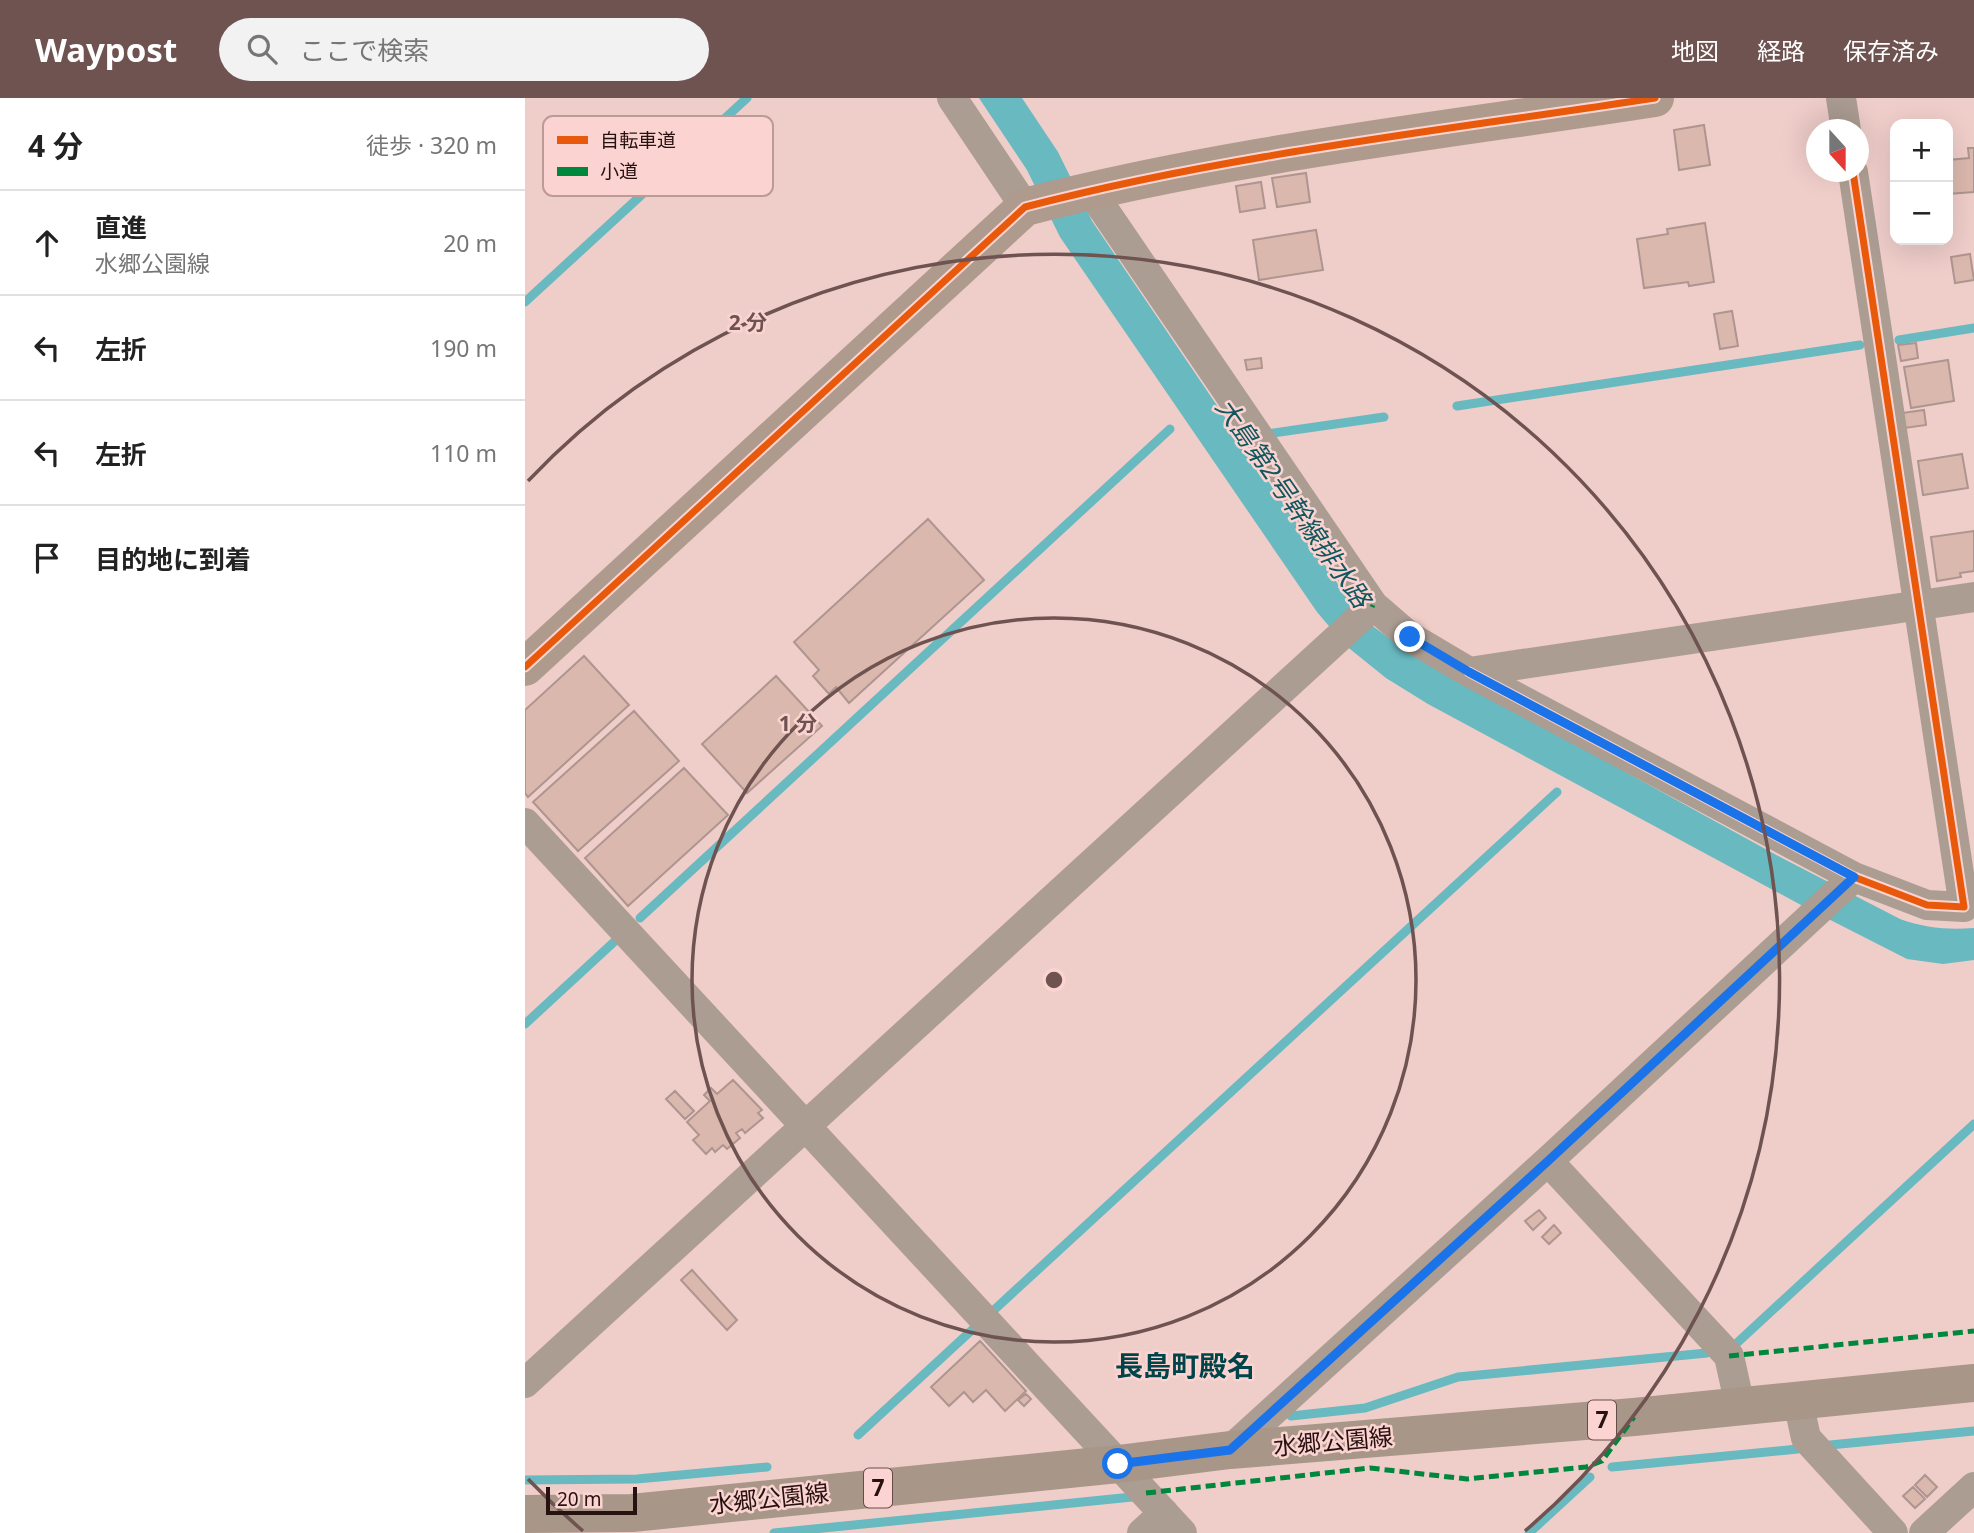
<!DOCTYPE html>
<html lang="ja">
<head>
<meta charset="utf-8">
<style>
	body { margin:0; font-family:"Noto Sans","Noto Sans JP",sans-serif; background:#f2f2f2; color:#222 }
	.controls { position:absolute; right:21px; top:21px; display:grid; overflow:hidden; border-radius:14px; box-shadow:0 7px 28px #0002 }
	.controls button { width:63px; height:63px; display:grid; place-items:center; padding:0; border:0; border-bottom:2px solid #e0e0e0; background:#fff; color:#222; font:35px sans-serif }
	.compass { position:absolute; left:1281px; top:21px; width:63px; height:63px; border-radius:50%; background:#fff; box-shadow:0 7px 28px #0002; rotate:159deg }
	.scale { position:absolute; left:21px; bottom:18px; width:91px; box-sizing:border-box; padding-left:7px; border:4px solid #281211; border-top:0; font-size:19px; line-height:24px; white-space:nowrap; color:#281211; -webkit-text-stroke:5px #fbd4d1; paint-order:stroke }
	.stop { position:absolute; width:21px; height:21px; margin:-16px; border:5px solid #1a73e8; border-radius:50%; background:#fff }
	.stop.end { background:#1a73e8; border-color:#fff; box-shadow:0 2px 7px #0008 }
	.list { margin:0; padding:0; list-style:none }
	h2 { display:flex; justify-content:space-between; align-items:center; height:91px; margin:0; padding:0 28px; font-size:30px }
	h2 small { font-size:23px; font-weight:400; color:#767676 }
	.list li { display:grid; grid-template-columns:46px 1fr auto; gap:21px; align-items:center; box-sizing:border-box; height:105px; padding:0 28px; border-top:2px solid #e0e0e0 }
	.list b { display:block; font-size:26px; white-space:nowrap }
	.list p { margin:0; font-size:23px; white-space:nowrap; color:#767676 }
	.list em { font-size:23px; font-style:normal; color:#767676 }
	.icon { flex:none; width:38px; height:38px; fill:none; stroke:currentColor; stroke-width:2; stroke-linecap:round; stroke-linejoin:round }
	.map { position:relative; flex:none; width:1449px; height:1435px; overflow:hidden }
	header { display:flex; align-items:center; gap:42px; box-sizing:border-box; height:98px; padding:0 35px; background:#6e5351; color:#fff }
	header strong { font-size:33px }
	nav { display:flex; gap:38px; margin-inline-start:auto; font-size:24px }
	.search { width:490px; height:63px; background:#f2f2f2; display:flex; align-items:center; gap:18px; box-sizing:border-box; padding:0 24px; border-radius:38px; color:#767676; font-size:26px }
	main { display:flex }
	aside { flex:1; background:#fff }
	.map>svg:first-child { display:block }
</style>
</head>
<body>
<header>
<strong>Waypost</strong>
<div class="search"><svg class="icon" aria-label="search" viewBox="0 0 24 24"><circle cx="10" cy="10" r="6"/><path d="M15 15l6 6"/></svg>ここで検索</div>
<nav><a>地図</a><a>経路</a><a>保存済み</a></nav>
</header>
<main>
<aside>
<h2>4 分<small>徒歩 · 320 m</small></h2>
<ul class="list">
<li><svg class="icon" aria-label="ahead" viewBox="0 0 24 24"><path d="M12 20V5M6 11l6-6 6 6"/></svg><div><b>直進</b><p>水郷公園線</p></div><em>20 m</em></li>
<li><svg class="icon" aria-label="left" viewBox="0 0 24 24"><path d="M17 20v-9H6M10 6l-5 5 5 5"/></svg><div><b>左折</b></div><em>190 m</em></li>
<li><svg class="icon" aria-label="left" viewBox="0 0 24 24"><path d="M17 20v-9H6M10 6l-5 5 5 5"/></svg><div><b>左折</b></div><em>110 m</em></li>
<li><svg class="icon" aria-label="arrive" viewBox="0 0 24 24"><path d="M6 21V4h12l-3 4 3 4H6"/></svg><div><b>目的地に到着</b></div></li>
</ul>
</aside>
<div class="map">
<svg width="1449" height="1435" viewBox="0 0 1449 1435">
	<rect width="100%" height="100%" fill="#efcdc9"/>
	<path fill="#68b9c0" d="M454,0h43l36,54 34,69 254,375 28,31 37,27 371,204 118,61c25,9 48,11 74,9v32l-31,4 -36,-5 -106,-54 -373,-201 -42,-26 -41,-33 -28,-33 -257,-375 -33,-67z"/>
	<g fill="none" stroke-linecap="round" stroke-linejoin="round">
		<path stroke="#68b9c0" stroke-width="9" d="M0,204l222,-204
			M1374,242l75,-12
			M932,308l403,-61
			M742,336l117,-17
			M115,820l530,-489
			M0,926l90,-83
			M469,1212l563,-518
			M1213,1244l236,-218
			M766,1318l74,-8 93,-31 249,-24
			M333,1337l115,-106
			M1305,1347l144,-14
			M1087,1369l186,-18
			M0,1382l112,-1 130,-12
			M249,1435l358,-36
			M1004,1435l61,-56"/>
	</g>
	<path fill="#dbb8ae" stroke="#ae958f" stroke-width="2" d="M1179,27l6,40 -31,5 -5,-40z
		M1443,50h6v44l-26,2v-34l21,-2z
		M781,75l4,29 -33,5 -5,-29z
		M736,84l4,26 -25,4 -4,-26z
		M1180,125l9,59 -25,4 -1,-4 -44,6 -7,-49 31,-5 -1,-5z
		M791,132l7,40 -64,10 -6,-40z
		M1445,156l4,26 -19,3 -4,-26z
		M1207,213l6,35 -18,3 -6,-35z
		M1391,245l2,15 -17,3 -3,-16z
		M736,260l1,10 -15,2 -2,-10z
		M1423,262l6,41 -43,7 -7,-41z
		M1399,312l2,15 -21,3 -3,-15z
		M1437,356l6,34 -45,7 -5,-34z
		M403,421l56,61 -135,123 -13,-16 -7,7 -16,-18 6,-6 -25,-28z
		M1449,433v40l-14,2 1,4 -24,4 -6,-44z
		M59,558l45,49 -101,92 -3,-4v-83z
		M251,578l46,50 -75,67 -45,-49z
		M109,613l45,50 -101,90 -45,-49z
		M159,670l44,47 -100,91 -43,-48z
		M208,982l29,30 -4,3 5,5 -18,15 -3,-4 -6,4 4,5 -13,11 -4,-4 -8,7 -3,-4 -6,6 -13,-14 6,-5 -12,-13 23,-21 -6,-6 7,-7 6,6z
		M150,993l19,20 -9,8 -19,-20z
		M1014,1112l7,8 -13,12 -8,-9z
		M1029,1127l7,8 -12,11 -7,-7z
		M167,1172l45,50 -10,10 -46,-50z
		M455,1243l46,50 -21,20 -19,-21 -13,12 -9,-10 -15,14 -18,-19z
		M501,1296l5,5 -7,7 -6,-6z
		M1400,1377l12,12 -10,10 -12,-12z
		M1388,1389l12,12 -10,9 -12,-12z"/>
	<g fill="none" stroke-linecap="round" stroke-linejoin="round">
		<path stroke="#ac9d92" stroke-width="30" d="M427,0l73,109
			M1316,0l5,32
			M566,93l282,414 37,32 59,35 505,-75
			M944,574l385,205 73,28 37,2 -111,-735
			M0,725l657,710
			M1023,1063l181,195 11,50
			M0,1285l847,-776
			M1273,1303l8,37 87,95
			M705,1352l318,-289 306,-284
			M617,1435l22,-20
			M1399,1435l50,-46"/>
		<path stroke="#ae9b8e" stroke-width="38" d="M0,569l500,-460c204,-53 422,-77 630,-109"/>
		<path stroke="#a89688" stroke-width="38" d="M0,1416l107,-1 486,-49 112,-14 404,-33 340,-34"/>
		<path stroke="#00873e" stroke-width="5" stroke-dasharray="10 5" stroke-linecap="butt" d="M847,509l1,-2
			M1204,1258l245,-25
			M621,1395l224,-25 97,11 119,-12 16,-6 32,-44"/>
		<g stroke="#fbd4d1" stroke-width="11">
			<path id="cycleway" d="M0,569l500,-460c204,-53 422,-77 630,-109
				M944,574l385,205 73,28 37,2 -111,-735"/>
		</g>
		<use href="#cycleway" stroke="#e8590c" stroke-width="7"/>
	</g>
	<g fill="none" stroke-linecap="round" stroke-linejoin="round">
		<path stroke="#1a73e8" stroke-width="9" d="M593,1366l112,-14 318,-289 306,-284 -385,-205 -59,-35"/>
	</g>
	<g fill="none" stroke="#6e5351" stroke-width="3.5">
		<circle cx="529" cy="882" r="362"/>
		<path d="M58 1433A725 725 0 0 1 3 1381M3 383A725 725 0 1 1 1000 1433"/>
	</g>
	<g text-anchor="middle" stroke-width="5" stroke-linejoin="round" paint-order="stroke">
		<g fill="#fbd4d1" stroke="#674c4b" stroke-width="2">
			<rect x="1063" y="1302.5" width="28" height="39" rx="5"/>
			<rect x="339" y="1370.5" width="28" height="39" rx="5"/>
		</g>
		<g font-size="23" font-weight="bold" fill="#281211">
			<text x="1077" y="1330">7</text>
			<text x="353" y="1398">7</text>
		</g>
		<g font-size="24" fill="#281211" stroke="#fbd4d1">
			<text transform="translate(808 1344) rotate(-5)" y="8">水郷公園線</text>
			<text transform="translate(244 1401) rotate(-6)" y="8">水郷公園線</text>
		</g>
		<g font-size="26" font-style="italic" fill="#11575e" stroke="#fbd4d1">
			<text transform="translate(768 405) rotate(55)" y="9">大島第2号幹線排水路</text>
		</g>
		<g font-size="28" font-weight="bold" fill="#004449" stroke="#fbd4d1">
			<text x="660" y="1278">長島町殿名</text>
		</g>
	</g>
	<rect x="18" y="18" width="230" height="80" rx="10" fill="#fbd4d1" stroke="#bc9a97" stroke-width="2"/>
	<rect x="32" y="38" width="31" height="8" fill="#e8590c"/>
	<rect x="32" y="69" width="31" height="9" fill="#00873e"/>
	<g font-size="19" fill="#281211">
		<text x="75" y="49">自転車道</text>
		<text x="75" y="80">小道</text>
	</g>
	<circle cx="529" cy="882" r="10" fill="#6e5351" stroke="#fbd4d1" stroke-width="3.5"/>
	<g font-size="21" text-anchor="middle" font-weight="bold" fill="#6e5351" stroke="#fbd4d1" stroke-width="5" stroke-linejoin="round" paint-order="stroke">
		<text x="223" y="232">2 分</text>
		<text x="273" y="633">1 分</text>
	</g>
</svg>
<div class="controls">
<button>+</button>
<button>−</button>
</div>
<svg class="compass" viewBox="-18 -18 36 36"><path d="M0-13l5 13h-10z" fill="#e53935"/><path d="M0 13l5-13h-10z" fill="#767676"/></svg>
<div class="scale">20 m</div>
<div class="stop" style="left:593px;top:1366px"></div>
<div class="stop end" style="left:885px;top:539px"></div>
</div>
</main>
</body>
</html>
